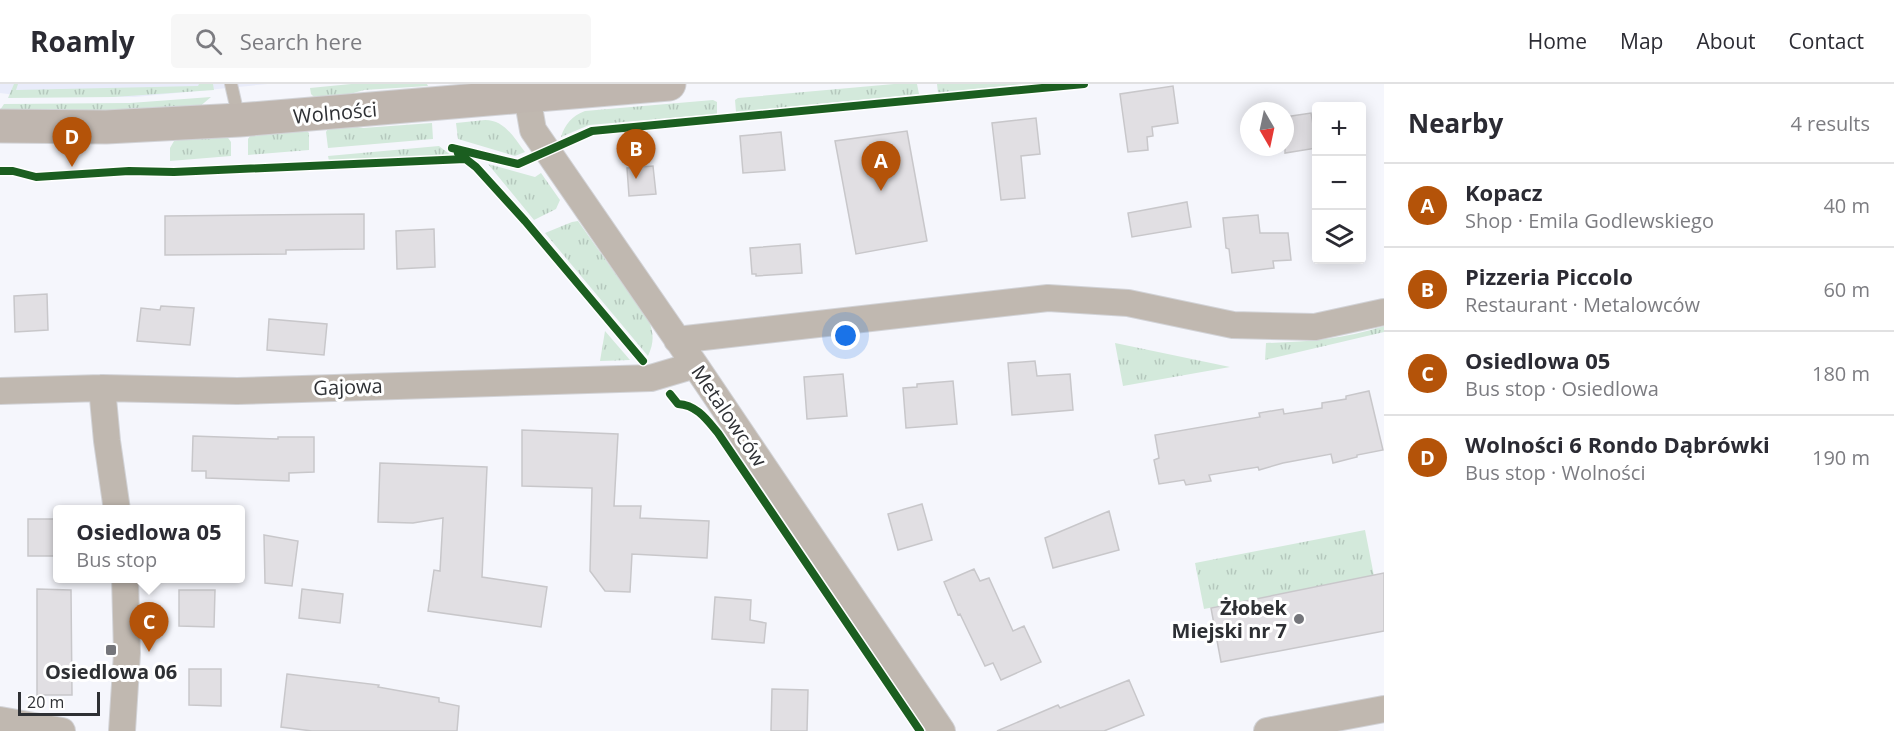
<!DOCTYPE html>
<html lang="en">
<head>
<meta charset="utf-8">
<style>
	body { margin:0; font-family:"Open Sans",sans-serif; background:#f7f7f7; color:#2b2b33 }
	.controls { position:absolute; right:18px; top:18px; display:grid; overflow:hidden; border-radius:6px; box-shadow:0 3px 15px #0003 }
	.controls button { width:54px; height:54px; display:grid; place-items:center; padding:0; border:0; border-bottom:2px solid #e1e1e2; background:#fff; color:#2b2b33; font:30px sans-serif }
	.compass { position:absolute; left:1240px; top:18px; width:54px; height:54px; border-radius:50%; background:#fff; box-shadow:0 3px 15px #0003; rotate:171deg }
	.scale { position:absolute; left:18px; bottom:15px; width:82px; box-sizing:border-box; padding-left:6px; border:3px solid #2e3034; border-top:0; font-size:16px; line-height:21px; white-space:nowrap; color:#2e3034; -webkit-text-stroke:4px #fff; paint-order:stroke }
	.you { position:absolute; left:846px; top:252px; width:21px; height:21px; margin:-15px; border:4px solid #fff; border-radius:50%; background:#1a73e8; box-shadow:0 0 0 9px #1a73e833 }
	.badge { display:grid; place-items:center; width:39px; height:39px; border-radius:50%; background:#b45309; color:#fff; font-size:20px; font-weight:700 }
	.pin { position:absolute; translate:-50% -50px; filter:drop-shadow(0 2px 3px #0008) }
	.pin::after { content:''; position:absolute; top:32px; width:21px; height:18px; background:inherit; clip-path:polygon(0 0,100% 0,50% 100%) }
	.popup { position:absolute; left:53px; top:421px; width:192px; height:78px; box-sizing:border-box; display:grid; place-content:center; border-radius:6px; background:#fff; filter:drop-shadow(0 2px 4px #0005); font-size:20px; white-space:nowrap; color:#7c7c81 }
	.popup b { font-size:22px; color:#2b2b33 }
	.popup::after { content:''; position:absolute; left:50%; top:100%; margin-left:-12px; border:12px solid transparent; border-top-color:#fff }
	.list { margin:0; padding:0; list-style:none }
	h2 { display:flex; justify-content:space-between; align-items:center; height:78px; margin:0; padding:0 24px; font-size:26px }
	h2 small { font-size:20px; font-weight:400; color:#7c7c81 }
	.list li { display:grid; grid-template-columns:39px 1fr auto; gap:18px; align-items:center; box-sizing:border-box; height:84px; padding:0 24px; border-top:2px solid #e1e1e2 }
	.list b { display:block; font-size:22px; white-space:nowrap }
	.list p { margin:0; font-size:20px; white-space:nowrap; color:#7c7c81 }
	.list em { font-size:20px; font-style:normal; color:#7c7c81 }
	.icon { flex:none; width:33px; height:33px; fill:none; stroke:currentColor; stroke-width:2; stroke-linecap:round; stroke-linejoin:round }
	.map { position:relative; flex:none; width:1384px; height:647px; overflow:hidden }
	header { display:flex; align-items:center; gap:36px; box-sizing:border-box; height:84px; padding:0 30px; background:#fff; border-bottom:2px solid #e1e1e2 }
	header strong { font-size:28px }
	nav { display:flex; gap:33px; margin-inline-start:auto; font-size:21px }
	.search { width:420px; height:54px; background:#f7f7f7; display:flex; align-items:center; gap:15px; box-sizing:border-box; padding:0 21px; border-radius:6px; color:#7c7c81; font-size:22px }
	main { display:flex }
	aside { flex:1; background:#fff }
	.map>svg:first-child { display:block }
</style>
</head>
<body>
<header>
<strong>Roamly</strong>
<div class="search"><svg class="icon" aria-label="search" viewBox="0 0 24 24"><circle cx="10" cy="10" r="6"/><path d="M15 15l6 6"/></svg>Search here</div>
<nav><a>Home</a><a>Map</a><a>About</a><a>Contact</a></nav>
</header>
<main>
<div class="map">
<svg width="1384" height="647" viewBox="0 0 1384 647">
	<defs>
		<pattern id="grass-tufts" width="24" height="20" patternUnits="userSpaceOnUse" patternTransform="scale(1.5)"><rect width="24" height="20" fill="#d3e9db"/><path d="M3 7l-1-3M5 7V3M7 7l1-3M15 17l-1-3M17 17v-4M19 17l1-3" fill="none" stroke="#b5c8bd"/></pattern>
	</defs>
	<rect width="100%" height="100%" fill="#f5f6fc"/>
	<path fill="#e9ecfa" d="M0,0h268l-133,13 -119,-2 -16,-2z"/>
	<path fill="url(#grass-tufts)" d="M14,0h4l-2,6 182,-4 1,-2h14l1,6 -100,7 -106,1z
		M351,0h76l1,2 -64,4 -21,6 -28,2 -4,-4 -1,-6z
		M894,0h23l2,10 -183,18 -1,-12 3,-2z
		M937,0h86l-85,9z
		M211,13l-13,11 -130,5 -68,-3 4,-6 126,-1z
		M713,16l4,2v12l-128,11 -28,12c4,-13 11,-21 24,-26z
		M485,36c20,0 29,18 40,32l-10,4 -57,-17 -2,-16z
		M432,39l1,16 -105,9 -2,-16 3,-5 17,-2 17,3z
		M305,45l4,4v17l-61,5v-16l4,-6z
		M226,51l5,7v14l-61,5v-13l4,-7 11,-3z
		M439,62l13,10 -123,5 -1,-5z
		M488,80l47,13 6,-4 19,27 -4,9 -22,11z
		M578,137l71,100c5,13 5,22 -1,35l-103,-123 27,-11z
		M1384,242v6l-119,28 1,-17c41,-1 79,-4 118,-17z
		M605,247l25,29 -30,1z
		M1115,259l115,24 -107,19z
		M1365,446l9,46 -170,33 -9,-46z"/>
	<path fill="#e1dfe3" stroke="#c8c7ca" stroke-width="1.5" d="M1173,2l5,37 -26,4 1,9 -6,1 1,13 -20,2 -8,-58z
		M1311,29l6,35 -32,5v-36z
		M1036,34l4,36 -19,2 4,42 -24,2 -9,-77z
		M907,47l20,110 -71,13 -21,-113z
		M781,48l4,38 -42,3 -3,-37z
		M653,82l3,28 -27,2 -2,-28z
		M1187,118l4,25 -59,10 -4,-24z
		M364,130v35l-78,1v4l-121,1v-39z
		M1258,131l2,18h28l3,27 -18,1 1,7 -42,5 -3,-24 -3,-1 -3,-30z
		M434,145l1,38 -38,2 -1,-38z
		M800,160l2,29 -46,3v-2h-4l-2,-26z
		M47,210l1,36 -33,2 -1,-36z
		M161,222l33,2 -4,37 -53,-4 4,-33 19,2z
		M269,235l58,5 -3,31 -57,-5z
		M1035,277l2,15 33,-2 3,36 -61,5 -4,-52z
		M843,290l4,42 -40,3 -3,-42z
		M953,297l4,43 -51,4 -3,-40 14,-1v-3z
		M1369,307l14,59 -26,5v2l-24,6 -2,-9 -48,9 -24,7 -1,-3 -49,8 2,6 -25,4 -2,-5 -25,4 -5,-24 5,-2 -4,-23 105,-18 -1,-4 24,-4 1,5 38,-6v-5l24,-4v-3z
		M522,346l96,4 -4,72h27l-1,12 69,3 -2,37 -75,-4 -2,38 -25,-1 -15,-20 2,-83 -70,-2z
		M193,352l85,3v-2h36v35l-25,1v8l-83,-3v-7h-14z
		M380,379l107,4 -5,110 65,10 -6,40 -113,-16 6,-41 6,1 3,-53 -30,5 -35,-1z
		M922,420l10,36 -34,10 -10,-36z
		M1109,427l10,39 -66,18 -8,-30z
		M28,435h29v37h-29z
		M264,451l34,6 -6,45 -27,-3z
		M974,485l6,12 9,-3 24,53 11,-5 17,36 -40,18 -8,-17 -8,3 -25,-52 -2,1 -14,-33z
		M1384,489v58l-163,31 -10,-54z
		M37,505l34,1 1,105h-35z
		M302,505l41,5 -3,29 -41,-5z
		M179,506h36l-1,37 -35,-1z
		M715,513l36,3 -1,20 16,3 -2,20 -52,-4z
		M189,585h32v37l-32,-1z
		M287,590l92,11 -1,2 61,11v4l20,4 -2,25h-145l-31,-4z
		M1129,596l15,35 -40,16h-107l61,-26 2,3z
		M772,605l36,1 -1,41h-36z"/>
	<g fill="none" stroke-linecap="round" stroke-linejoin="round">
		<g stroke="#d2d3d7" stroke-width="14">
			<path id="lane" d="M231,0l8,35"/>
		</g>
		<g stroke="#d2d3d7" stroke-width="28">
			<path id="street" d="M527,12l6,34 162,235 247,366
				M677,256l371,-42 80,5 105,22 82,2 69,-15
				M102,304l5,53 10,69
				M0,307l102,-3 135,3 414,-13 44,-13
				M0,636l62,11
				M122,647l5,-78 -2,-75
				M1267,647l117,-22"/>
		</g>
		<g stroke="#d2d3d7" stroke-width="35">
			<path id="secondary" d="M0,42l106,1 133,-7 430,-36"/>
		</g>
		<use href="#lane" stroke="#c0b8b0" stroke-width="12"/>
		<use href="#street" stroke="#c0b8b0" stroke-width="26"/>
		<use href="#secondary" stroke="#bfb6af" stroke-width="33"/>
		<g stroke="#fff" stroke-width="11">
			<path id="cycleway" d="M452,64l66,16 74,-33 492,-47
				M458,69l18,14 49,54 118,140
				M0,87h13l23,6 93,-6 45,1 291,-13
				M670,310l8,10c19,1 29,16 40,29l202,298"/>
		</g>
		<use href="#cycleway" stroke="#1b5e20" stroke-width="8"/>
	</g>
	<g fill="#74757a" stroke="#fff" stroke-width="2">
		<circle cx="1299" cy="535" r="6"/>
		<rect x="105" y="560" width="12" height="12" rx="3"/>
	</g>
	<g text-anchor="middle" stroke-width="6" stroke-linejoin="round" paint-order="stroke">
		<g font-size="20" fill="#2e3034" stroke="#fff">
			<text transform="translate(335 29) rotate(-5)" y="7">Wolności</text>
			<text transform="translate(348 303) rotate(-2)" y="7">Gajowa</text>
			<text transform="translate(729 332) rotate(56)" y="7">Metalowców</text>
		</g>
		<g font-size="20" font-weight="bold" fill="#2e3034" stroke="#fff" text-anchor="end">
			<text x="1287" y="531">Żłobek<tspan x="1287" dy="23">Miejski nr 7</tspan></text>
			<text x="111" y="595" text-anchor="middle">Osiedlowa 06</text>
		</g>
	</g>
</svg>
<div class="controls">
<button>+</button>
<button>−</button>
<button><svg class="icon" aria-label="layers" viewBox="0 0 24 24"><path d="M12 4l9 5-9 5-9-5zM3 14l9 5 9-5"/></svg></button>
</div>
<svg class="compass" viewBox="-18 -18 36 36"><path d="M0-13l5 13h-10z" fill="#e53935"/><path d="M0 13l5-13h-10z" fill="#7c7c81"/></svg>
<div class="scale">20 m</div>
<div class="you"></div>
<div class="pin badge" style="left:881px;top:107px">A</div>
<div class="pin badge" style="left:636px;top:95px">B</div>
<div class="pin badge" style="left:149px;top:568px">C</div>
<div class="popup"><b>Osiedlowa 05</b>Bus stop</div>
<div class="pin badge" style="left:72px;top:83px">D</div>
</div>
<aside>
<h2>Nearby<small>4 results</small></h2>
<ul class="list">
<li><span class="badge">A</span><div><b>Kopacz</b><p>Shop · Emila Godlewskiego</p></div><em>40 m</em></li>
<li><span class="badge">B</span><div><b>Pizzeria Piccolo</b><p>Restaurant · Metalowców</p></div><em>60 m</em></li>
<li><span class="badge">C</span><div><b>Osiedlowa 05</b><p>Bus stop · Osiedlowa</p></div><em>180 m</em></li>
<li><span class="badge">D</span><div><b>Wolności 6 Rondo Dąbrówki</b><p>Bus stop · Wolności</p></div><em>190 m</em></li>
</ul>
</aside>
</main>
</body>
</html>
